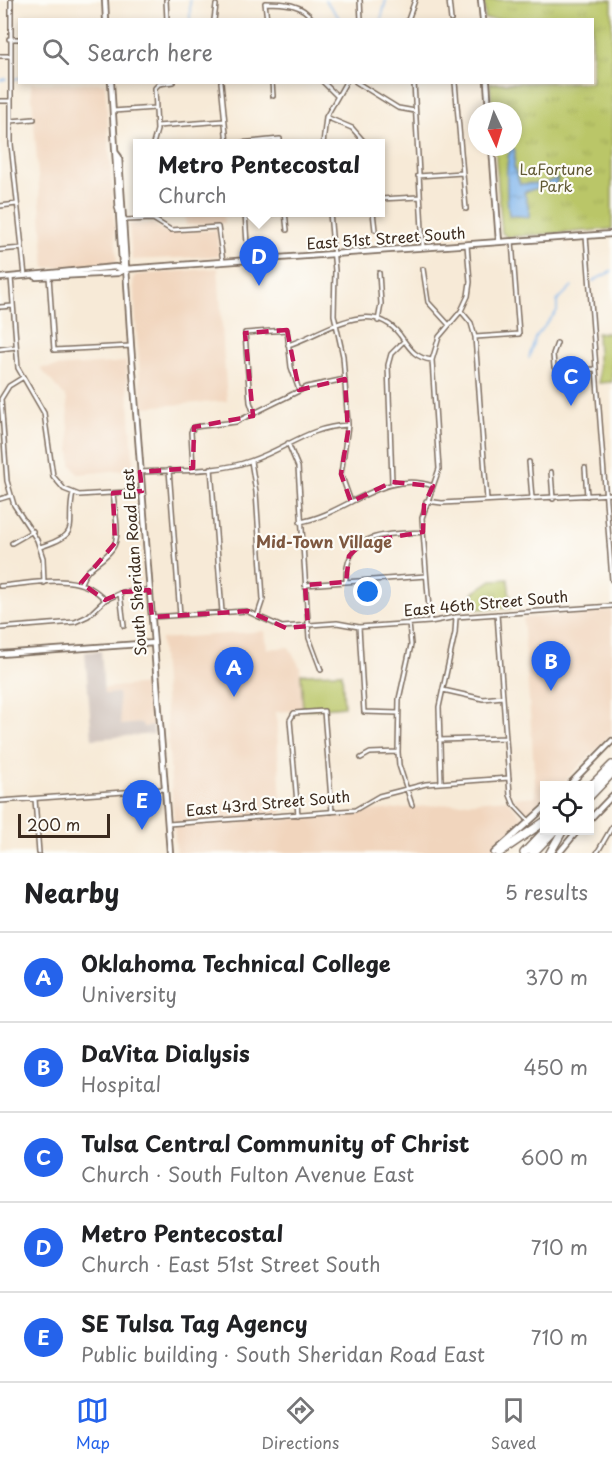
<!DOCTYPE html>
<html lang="en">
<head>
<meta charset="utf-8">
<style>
	body { margin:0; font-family:"Playpen Sans",sans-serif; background:#f2f2f2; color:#202124 }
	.controls { position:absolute; right:18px; bottom:18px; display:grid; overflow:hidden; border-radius:0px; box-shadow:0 3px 9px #0003 }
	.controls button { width:54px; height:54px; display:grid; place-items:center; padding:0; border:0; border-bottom:2px solid #e0e0e0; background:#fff; color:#202124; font:30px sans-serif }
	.compass { position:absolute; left:468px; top:102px; width:54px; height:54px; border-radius:50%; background:#fff; box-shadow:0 3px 9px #0003; rotate:176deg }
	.scale { position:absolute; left:18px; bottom:15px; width:92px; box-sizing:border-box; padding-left:6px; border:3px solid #3b2a1e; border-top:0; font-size:16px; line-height:21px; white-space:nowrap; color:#3b2a1e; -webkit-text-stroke:4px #fdfcf7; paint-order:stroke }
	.you { position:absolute; left:368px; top:592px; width:21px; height:21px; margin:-15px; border:4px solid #fff; border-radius:50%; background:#1a73e8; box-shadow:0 0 0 9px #1a73e833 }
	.badge { display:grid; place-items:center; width:39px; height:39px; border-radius:50%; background:#2563eb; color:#fff; font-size:20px; font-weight:700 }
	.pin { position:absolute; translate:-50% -50px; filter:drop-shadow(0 2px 3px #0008) }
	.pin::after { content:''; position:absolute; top:32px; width:21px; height:18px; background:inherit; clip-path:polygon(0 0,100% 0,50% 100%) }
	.popup { position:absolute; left:133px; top:139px; width:252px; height:78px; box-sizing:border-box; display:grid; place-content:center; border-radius:0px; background:#fff; filter:drop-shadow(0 2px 4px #0005); font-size:20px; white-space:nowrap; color:#757577 }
	.popup b { font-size:22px; color:#202124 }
	.popup::after { content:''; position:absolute; left:50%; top:100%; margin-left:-12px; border:12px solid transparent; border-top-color:#fff }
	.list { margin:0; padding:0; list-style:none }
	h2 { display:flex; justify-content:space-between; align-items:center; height:78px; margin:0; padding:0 24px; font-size:26px }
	h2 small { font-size:20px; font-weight:400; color:#757577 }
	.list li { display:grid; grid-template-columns:39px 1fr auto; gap:18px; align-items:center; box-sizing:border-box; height:90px; padding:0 24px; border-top:2px solid #e0e0e0 }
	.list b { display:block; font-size:22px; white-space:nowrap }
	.list p { margin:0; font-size:20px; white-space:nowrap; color:#757577 }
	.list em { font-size:20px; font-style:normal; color:#757577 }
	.icon { flex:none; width:33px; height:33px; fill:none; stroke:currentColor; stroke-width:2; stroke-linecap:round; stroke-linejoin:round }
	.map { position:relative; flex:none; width:612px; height:853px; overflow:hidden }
	.search { position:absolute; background:#fff; box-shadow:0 3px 9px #0003; left:18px; right:18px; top:18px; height:66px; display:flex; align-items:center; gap:15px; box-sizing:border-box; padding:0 21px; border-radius:0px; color:#757577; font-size:22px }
	.sheet { height:528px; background:#fff }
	nav { display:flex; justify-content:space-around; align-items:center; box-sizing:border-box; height:84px; border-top:2px solid #e0e0e0; background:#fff; font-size:16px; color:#757577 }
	nav a { display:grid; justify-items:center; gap:3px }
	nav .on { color:#2563eb }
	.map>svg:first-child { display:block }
</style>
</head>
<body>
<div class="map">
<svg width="612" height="853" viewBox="0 0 612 853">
	<defs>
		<pattern id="park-tufts" width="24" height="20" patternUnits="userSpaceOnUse" patternTransform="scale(1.5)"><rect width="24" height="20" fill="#bac668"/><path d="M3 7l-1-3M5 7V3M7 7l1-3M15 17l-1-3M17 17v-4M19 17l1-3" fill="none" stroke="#a1aa5a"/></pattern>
		<pattern id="water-ripples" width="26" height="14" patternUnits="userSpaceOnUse" patternTransform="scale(1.5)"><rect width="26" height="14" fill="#7eb4ec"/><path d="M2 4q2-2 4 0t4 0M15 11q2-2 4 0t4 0" fill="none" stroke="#6893bf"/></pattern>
	</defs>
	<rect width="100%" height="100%" fill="#fdfcf7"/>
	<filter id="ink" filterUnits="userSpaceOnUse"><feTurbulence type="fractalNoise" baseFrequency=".0167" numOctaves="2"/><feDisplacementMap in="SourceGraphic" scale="12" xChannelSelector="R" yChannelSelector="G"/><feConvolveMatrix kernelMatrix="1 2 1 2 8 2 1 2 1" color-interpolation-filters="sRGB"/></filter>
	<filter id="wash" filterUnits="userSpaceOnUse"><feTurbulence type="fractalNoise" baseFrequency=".008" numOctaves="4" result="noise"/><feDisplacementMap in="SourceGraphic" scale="24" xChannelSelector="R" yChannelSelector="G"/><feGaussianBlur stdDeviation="1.35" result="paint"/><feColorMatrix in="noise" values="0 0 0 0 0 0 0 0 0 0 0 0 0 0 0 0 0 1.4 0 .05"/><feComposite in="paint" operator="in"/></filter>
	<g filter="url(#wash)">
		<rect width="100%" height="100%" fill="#f7ead7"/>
		<path fill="#f1d5bd" d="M31,83h74l12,177 -5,4 -67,4z
			M185,213h38l1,10 -38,2z
			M153,223l13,10 51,-3 2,26 -87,4 -3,-36z
			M218,268l9,133 -85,6 -9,-129 3,-3z
			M126,362l8,107 -56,5 -7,-10 -4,-65 -27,-31z
			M612,610v124l-51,51 -17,1v16h-3l-14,13 -13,-17 22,-2 -13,-178z
			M265,631l2,18 22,-2 11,20 3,43 -27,2 6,107 225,-20 18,21 -35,33h-314l-15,-214z
			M149,684l4,42 -10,1 -1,-4 -22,2 -2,-31h-14v-6z"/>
		<path fill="#cec1ba" d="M101,651l3,43 14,-1 3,32 21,-2 1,4 10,-1 1,8 -62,5 -7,-87z"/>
		<path fill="#bac668" stroke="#7a7843" stroke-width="1.5" d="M597,333h15v49l-13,1z
			M342,673l2,33 -41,4 -2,-36z"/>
		<path fill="url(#park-tufts)" stroke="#7a7843" stroke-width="1.5" d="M484,0h128v229l-104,8 -6,-4 -7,-86h18v-36h-21l-2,-28 102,-1v-62l-107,-1z
			M508,579l3,29 -34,1 -4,-16 19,-13z"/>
		<path fill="url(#water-ripples)" stroke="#5c6f85" stroke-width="1.5" d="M512,147l3,3 -1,17 6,17 26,-1 12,-5 -4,11 -9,-3 -21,6 5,17v8l-20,-2c-2,-13 -5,-59 3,-68z"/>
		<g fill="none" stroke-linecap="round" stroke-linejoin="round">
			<path stroke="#7eb4ec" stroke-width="1.5" d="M190,0v20
				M325,0l16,20
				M381,20l5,-20
				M13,79l7,-1
				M0,80l6,-1
				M593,281l19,-10
				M529,358l6,-20 22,-27v-10l15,-15"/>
		</g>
	</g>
	<g filter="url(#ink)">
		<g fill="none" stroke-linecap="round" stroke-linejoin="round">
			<g stroke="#7d6d5f" stroke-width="6">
				<path id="street" d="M11,0v144l14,132
					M166,0l1,20
					M360,0l1,20
					M449,0l2,20
					M214,20l2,-15
					M267,20l-2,-17c18,0 37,0 48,17
					M408,20l7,-20
					M9,39h11
					M0,56h10
					M221,82l6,62
					M272,82l1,14
					M323,82l14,14
					M356,82l42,26 17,3
					M414,82l9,166
					M455,82l11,127
					M0,101h10
					M113,111l42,-3
					M326,117l26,11 14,16
					M11,121l23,-2
					M157,126l67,-5
					M153,144l4,-14 -2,-42 4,-4 14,-2
					M229,144l51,-5v5
					M323,144l3,-27 20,-35
					M418,176l44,-3
					M380,199l39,-2
					M0,206l17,-2
					M245,212l3,49
					M285,212l2,18
					M330,212l5,59 -1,44 9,41 5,69 -7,49 10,28
					M373,212l2,18
					M125,220l28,-1 18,11 47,-3 5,35
					M586,236l26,344
					M0,250l22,-2
					M423,269l5,33 21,23
					M49,276l5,74 77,-4
					M11,277l7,91 26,45 9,63 11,13 15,6 63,-4
					M0,307l13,-1
					M461,311l10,12 4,14 12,163
					M378,321l3,-17 -2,-31
					M475,337l44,-3 -7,-93
					M557,343l-4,11 1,13 4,3 38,-1
					M288,345c34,-10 81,-50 112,-10 10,14 15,23 32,25
					M0,349l16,-2
					M22,378l-13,8 -8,13 6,82 7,24 23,35 6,18 1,25
					M254,414l-4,-12 -5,-69 42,-3 4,37 8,23
					M288,443l10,24 11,171 12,32
					M251,461l5,31 7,107 -5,15
					M529,462l3,36
					M193,468l-2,-36 3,-5 42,-5 71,-35 38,-8
					M211,468l11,144
					M585,468l2,28
					M169,470l11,145
					M140,472c35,-2 77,1 110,-11 37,-12 57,-34 98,-36
					M551,472l2,27
					M392,482l-4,-117 3,-11 13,-13
					M0,499l10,-3
					M426,501l16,2 170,-9
					M300,522c47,-8 83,-53 133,-36
					M12,543l21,-12
					M40,547c44,-14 25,-19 33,-54
					M346,582c-1,-51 38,-47 77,-50
					M81,583c6,-18 21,-20 31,-34 10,-13 2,-41 1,-56
					M305,585l121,-9
					M0,586c34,-2 80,-16 105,14l18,-8 26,-2
					M120,593l4,33
					M497,614l13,181 4,10 15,16
					M152,617l94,-6 36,16 55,-4 22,4 71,-5 26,-5 156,-11
					M430,622l-8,-104 17,-49 -7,-109 7,-23 22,-26 7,-15 2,-14 -3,-37
					M409,623l2,22 -12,54 -1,53 1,13 13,40
					M359,627l5,85 34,1
					M0,628l75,-6 13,-6 17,-16
					M443,690l40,9 20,-2
					M439,740l67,-2
					M361,758l9,-5 28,-1
					M441,782l-2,-75 16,-74 1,-16
					M35,799l4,54
					M0,801l165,-12
					M298,815l-8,-95 4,-7 30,-2 8,101
					M168,824l187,-14 24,-14 47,-12 83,-6
					M597,853l15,-26"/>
			</g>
			<g stroke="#7d6d5f" stroke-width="8">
				<path id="secondary" d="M105,0l1,20
					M481,0l2,20
					M111,82l11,181 3,6
					M487,82l2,29
					M492,147l7,95
					M116,153l3,4 12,189 39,507
					M36,277l82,-4 7,-4
					M0,278l115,-11 10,2 487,-35
					M0,654l154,-11
					M568,786l44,-45
					M590,819l22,-23
					M494,853l50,-45
					M559,853l19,-23"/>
			</g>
			<g stroke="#7d6d5f" stroke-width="8">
				<path id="primary" d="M118,208l6,12"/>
			</g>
			<g stroke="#7d6d5f" stroke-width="10">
				<path id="highway" d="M590,787l22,-22
					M590,796l22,-23
					M499,853l45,-31
					M524,853l22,-23
					M533,853l22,-23
					M550,853l13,-23"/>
			</g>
			<use href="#street" stroke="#fff" stroke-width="3"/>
			<use href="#secondary" stroke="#fff" stroke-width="4.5"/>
			<use href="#primary" stroke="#fff" stroke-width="5"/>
			<use href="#highway" stroke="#fff" stroke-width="7"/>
		</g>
	</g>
	<path fill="none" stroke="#c2185b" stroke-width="4.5" stroke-dasharray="12 8" stroke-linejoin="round" d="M287,330l12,60 46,-11 3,53 -7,42 10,28 41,-20 41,4 -9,19 -1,27 -60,10 -14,14 -3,26 -41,3 3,41 -22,2 -38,-17 -96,6 -3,-27 -26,2 -18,8 -24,-17 34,-40 -2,-50 29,-2 -2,-19 53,-4 1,-41 59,-11 -8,-83z"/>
	<g text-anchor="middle" stroke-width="4.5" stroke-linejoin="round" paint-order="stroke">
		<g font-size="15" fill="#615934" stroke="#fdfcf7">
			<text x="556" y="175">LaFortune<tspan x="556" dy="17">Park</tspan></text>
		</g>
		<g font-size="15" fill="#3b2a1e" stroke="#fdfcf7">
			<text transform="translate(386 239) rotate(-4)" y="5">East 51st Street South</text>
			<text transform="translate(135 562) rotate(-94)" y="5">South Sheridan Road East</text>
			<text transform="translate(486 604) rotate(-5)" y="5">East 46th Street South</text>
			<text transform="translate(268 804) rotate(-5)" y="5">East 43rd Street South</text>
		</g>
		<g font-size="16" font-weight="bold" fill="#7e5840" stroke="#fdfcf7">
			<text x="324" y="548">Mid-Town Village</text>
		</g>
	</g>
</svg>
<div class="controls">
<button><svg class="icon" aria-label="locate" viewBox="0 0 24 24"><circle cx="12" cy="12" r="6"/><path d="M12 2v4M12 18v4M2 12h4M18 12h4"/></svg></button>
</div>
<svg class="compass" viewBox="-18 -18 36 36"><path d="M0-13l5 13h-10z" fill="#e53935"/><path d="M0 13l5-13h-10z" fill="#757577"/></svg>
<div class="scale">200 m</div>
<div class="you"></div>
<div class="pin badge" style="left:234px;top:697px">A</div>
<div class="pin badge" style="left:551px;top:691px">B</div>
<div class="pin badge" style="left:571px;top:406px">C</div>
<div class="pin badge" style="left:259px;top:286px">D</div>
<div class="popup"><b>Metro Pentecostal</b>Church</div>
<div class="pin badge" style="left:142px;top:830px">E</div>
<div class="search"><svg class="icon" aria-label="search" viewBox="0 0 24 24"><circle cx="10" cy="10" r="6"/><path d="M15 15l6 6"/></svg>Search here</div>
</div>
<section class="sheet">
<h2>Nearby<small>5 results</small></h2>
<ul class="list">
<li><span class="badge">A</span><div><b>Oklahoma Technical College</b><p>University</p></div><em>370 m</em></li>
<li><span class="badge">B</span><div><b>DaVita Dialysis</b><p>Hospital</p></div><em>450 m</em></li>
<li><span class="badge">C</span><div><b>Tulsa Central Community of Christ</b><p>Church · South Fulton Avenue East</p></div><em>600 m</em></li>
<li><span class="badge">D</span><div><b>Metro Pentecostal</b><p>Church · East 51st Street South</p></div><em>710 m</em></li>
<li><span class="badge">E</span><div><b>SE Tulsa Tag Agency</b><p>Public building · South Sheridan Road East</p></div><em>710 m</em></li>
</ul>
</section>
<nav>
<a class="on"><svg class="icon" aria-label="map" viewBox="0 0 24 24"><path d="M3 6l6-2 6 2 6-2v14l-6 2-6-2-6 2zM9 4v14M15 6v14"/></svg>Map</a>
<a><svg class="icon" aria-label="directions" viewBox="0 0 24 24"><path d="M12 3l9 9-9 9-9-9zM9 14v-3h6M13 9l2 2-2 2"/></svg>Directions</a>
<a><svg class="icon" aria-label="saved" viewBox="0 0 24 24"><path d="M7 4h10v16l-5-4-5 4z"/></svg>Saved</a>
</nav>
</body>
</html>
